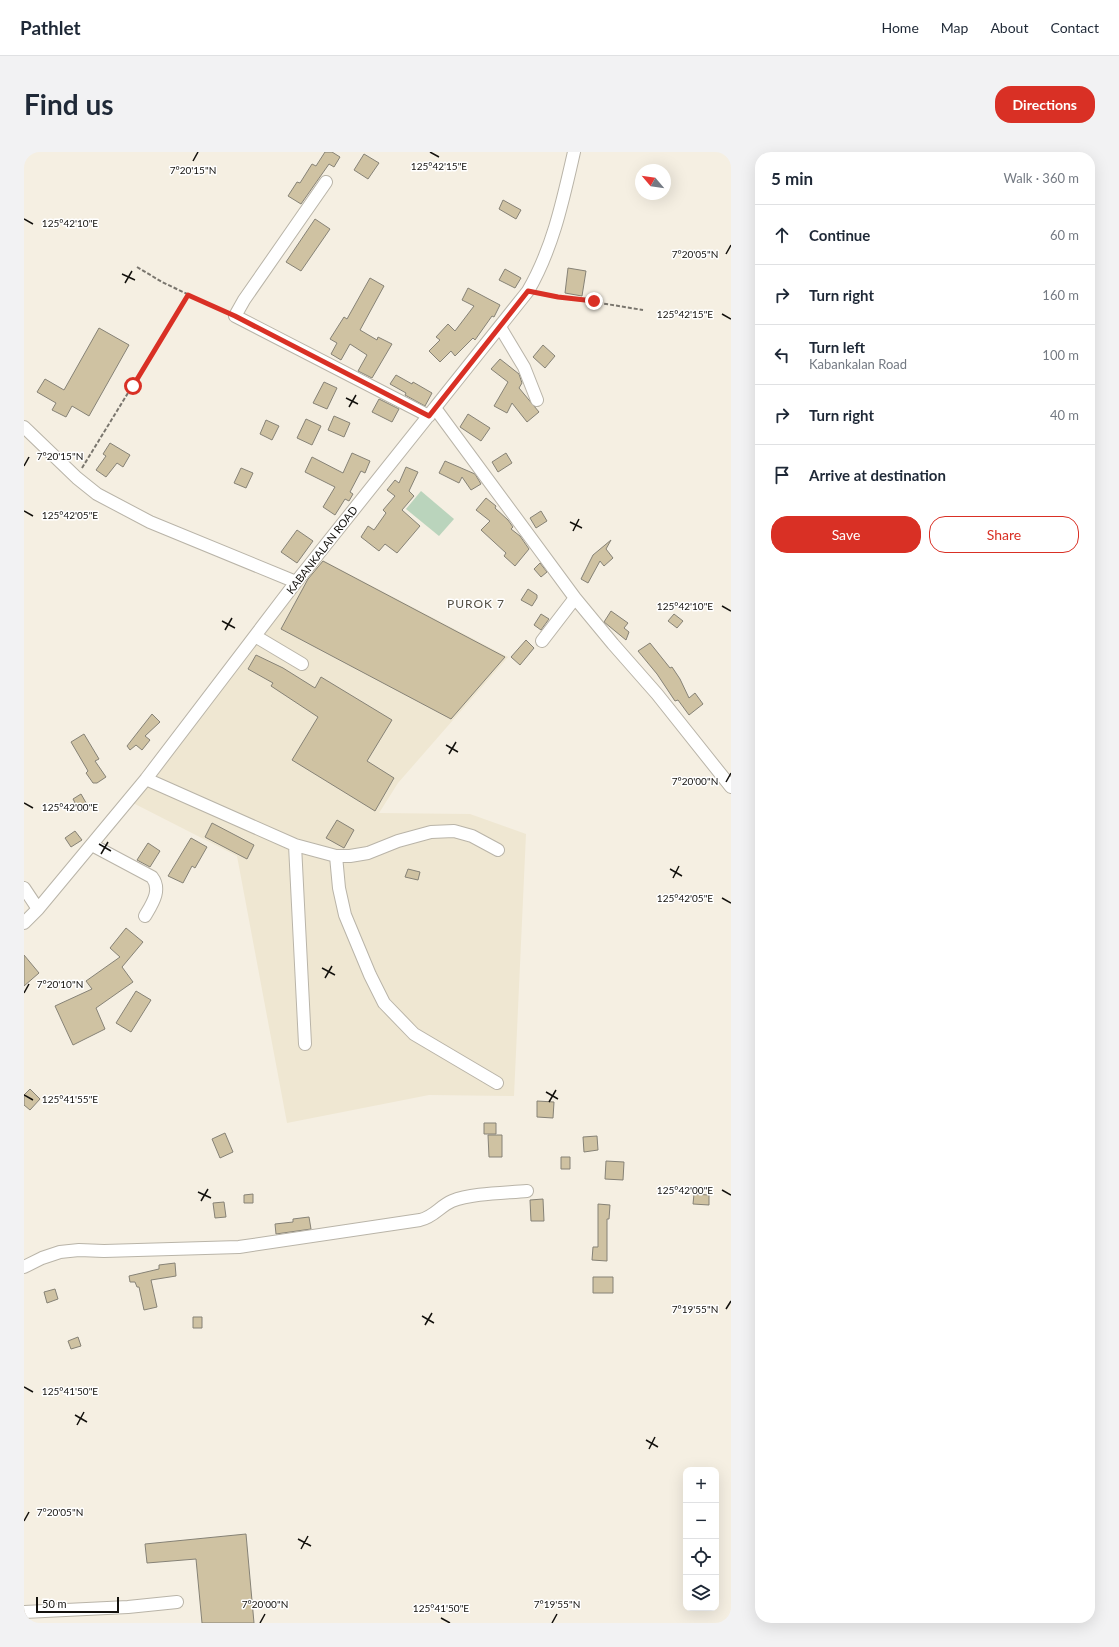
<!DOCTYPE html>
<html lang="en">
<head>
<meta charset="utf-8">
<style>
	body { margin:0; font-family:Lato,sans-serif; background:#f2f2f3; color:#1f2937 }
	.controls { position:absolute; right:12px; bottom:12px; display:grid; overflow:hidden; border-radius:8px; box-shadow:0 4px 16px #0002 }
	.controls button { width:36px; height:36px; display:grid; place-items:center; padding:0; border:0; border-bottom:1px solid #e0e1e3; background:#fff; color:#1f2937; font:20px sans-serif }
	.compass { position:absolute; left:611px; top:12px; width:36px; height:36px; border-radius:50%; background:#fff; box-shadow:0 4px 16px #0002; rotate:299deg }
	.scale { position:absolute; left:12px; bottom:10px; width:83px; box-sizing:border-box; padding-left:4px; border:2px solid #13110d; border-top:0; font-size:11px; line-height:14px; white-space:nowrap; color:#13110d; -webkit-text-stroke:3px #fff; paint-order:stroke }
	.stop { position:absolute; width:12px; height:12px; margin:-9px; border:3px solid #d93025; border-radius:50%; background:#fff }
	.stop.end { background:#d93025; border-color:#fff; box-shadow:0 1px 4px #0008 }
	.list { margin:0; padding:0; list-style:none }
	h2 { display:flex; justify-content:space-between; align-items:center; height:52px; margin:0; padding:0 16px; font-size:17px }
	h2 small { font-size:13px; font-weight:400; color:#747a83 }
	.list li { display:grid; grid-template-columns:26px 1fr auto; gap:12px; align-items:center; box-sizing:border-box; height:60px; padding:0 16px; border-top:1px solid #e0e1e3 }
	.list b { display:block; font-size:15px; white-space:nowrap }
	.list p { margin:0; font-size:13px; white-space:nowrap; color:#747a83 }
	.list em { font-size:13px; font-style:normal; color:#747a83 }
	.actions { display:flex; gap:8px; padding:12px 16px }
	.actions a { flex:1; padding:9px 0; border:1px solid #d93025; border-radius:16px; text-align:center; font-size:14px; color:#d93025 }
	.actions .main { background:#d93025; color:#fff }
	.icon { flex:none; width:22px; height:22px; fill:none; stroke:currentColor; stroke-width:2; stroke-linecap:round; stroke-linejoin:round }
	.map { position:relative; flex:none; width:707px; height:1471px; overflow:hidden; border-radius:16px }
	header { display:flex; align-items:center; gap:24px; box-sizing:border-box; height:56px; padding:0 20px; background:#fff; border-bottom:1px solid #e0e1e3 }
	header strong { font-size:19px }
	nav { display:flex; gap:22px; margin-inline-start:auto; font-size:14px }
	.intro { display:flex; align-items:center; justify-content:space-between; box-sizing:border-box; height:96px; padding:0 24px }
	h1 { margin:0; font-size:28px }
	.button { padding:10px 18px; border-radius:16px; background:#d93025; color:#fff; font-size:14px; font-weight:700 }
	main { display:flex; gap:24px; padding:0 24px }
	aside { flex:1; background:#fff; border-radius:16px; box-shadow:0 4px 16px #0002 }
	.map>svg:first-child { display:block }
</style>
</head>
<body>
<header>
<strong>Pathlet</strong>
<nav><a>Home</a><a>Map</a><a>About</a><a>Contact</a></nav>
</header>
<div class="intro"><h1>Find us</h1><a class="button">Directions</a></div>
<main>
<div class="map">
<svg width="707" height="1471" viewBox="0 0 707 1471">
	<rect width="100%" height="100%" fill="#f5efe2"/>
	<path fill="#efe7d2" d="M295,406l189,99 -110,126 -19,30 91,1 56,20 -12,262 -85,-1 -142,28 -50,-267 -104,-53z"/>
	<path fill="#bad4bc" d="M397,339l33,28 -15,17 -33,-27z"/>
	<path fill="#cfc2a2" stroke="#868276" d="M301,0h7l8,5 -6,10 -5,-3 -28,40 -13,-8 9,-14 3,1 12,-19 4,2z
		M340,2l15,9 -11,16 -14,-9z
		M479,48l18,10 -5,9 -17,-10z
		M291,67l15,10 -29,42 -15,-9z
		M544,116l18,3 -4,25 -17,-3z
		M481,117l16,9 -6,10 -16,-8z
		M346,126l14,8 -24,44 17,10 1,-3 14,7 -20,34 -14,-7 9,-16 -17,-11 -9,16 -10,-6 6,-11 -7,-4 14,-22 3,2z
		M444,136l32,17 -6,12 -2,-1 -17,24 -2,-2 -18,18 -4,-5 -11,11 -11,-11 11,-11 -4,-3 12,-13 7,7 19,-25 -12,-6z
		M75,176l30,17 -40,71 -17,-10 -6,11 -14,-7 4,-7 -19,-11 8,-13 19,11z
		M519,193l12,11 -10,12 -12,-11z
		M476,207l19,15 3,9 -3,5 20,24 -12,10 -15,-19 -5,10 -13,-7 14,-24 -17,-13z
		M372,223l16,9 1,-2 19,11 -7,13 -20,-11 1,-2 -16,-9z
		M300,230l13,6 -10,21 -14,-6z
		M355,247l20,10 -7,13 -20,-10z
		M444,262l22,14 -9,13 -21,-14z
		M310,264l16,7 -6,14 -16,-7z
		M282,267l15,7 -9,19 -15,-7z
		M242,268l13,6 -7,14 -12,-6z
		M86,291l20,12 -7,12 -6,-4 -11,14 -10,-7 10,-14 -3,-2z
		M328,301l18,8 -5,12 -4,-2 -11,21 3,2 -4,7 -4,-2 -10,16 -12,-8 12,-20 -30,-15 7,-15 31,16z
		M482,301l6,10 -14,9 -6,-10z
		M421,309l30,13 6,10 -10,6 -9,-13 -3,6 -20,-10z
		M382,315l12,5 -9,19 5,5 -12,14 18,16 -23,27 -12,-9 -6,7 -18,-14 7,-11 6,4 12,-17 -3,-3 12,-14 -8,-6 8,-10 4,3z
		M217,316l12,5 -7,15 -12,-5z
		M462,346l10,8 -1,2 13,12 5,7 -2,2 9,7 9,13 -14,17 -11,-10 2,-3 -25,-23 9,-9 -14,-11z
		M517,359l6,10 -11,7 -6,-10z
		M273,378l16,11 -16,22 -16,-11z
		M587,388l-5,9 7,9 -9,8 -4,-5 -12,22 -7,-4 12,-24z
		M299,409l182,96 -54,62 -170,-90 27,-50z
		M516,411l7,9 -6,5 -7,-8z
		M504,437l9,6v3l-5,8 -11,-6z
		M587,459l17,12 -4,5 5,4 -3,8 -22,-18z
		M517,462l8,5 -8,11 -7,-5z
		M650,462l9,7 -6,7 -9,-7z
		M502,488l8,8 -14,17 -9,-8z
		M626,491l20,25 2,-1 8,12 9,19 6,-5 8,11 -14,11 -11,-15 -3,1 -18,-27 -19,-23z
		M232,503l27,13 32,20 6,-11 71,43 -25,41 27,17 -19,33 -83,-51 26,-43 -47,-31 2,-3 -25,-14z
		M128,562l8,8 -15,14 5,4 -8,10 -6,-5 -6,5 -3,-4z
		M60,582l15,25 -4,2 11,16 -9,6h-4l-7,-10 2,-2 -17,-29z
		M57,642l8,14 -9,4 -7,-13z
		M313,668l17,10 -10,18 -18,-10z
		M188,671l42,22 -7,14 -42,-22z
		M51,679l7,9 -11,7 -6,-9z
		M167,686l16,9 -12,21 -3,-2 -9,17 -15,-7z
		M124,691l12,8 -10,16 -13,-7z
		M384,717l12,3 -2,8 -13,-3z
		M102,776l17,14 -21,25 11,15 -37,26 9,21 -32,16 -18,-39 37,-17 -6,-8 34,-24 -10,-9z
		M0,803l15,18 -15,13z
		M112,839l15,9 -20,32 -15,-9z
		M6,937l10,10 -10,11 -6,-5v-10z
		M513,949l17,1 -1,16 -16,-1z
		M460,971h12v11h-12z
		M201,981l8,19 -13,6 -8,-19z
		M464,983h14v22h-13z
		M573,984l1,14 -14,2 -1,-15z
		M537,1005h9v12h-9z
		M582,1009l18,1 -1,18 -18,-1z
		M229,1042v9h-9v-8z
		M670,1042l15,1v10l-16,-1z
		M519,1047l1,22h-13l-1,-21z
		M200,1050l2,15 -11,1 -2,-15z
		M574,1052l12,1 -1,14h-2v42l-15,-1 1,-13h5z
		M285,1065l2,12 -35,5 -1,-10 18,-2v-3z
		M151,1111l1,13 -25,4 6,27 -13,3 -5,-23h-2l-2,-5h-5l-1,-6 30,-7v-4z
		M569,1125h20v16h-20z
		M31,1137l3,10 -11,4 -3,-11z
		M169,1165h9v11h-9z
		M54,1185l3,9 -10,3 -3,-8z
		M222,1382l8,89h-52l-6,-64 -49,4 -2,-19z"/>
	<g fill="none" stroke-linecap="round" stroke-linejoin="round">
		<g stroke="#b9b4a8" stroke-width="14">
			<path id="minor" d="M302,30l-82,118 -9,16 194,100
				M476,175l24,40 13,33
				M411,256l140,190 38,46 44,50 74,93
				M0,275l53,51 20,16 53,28 146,60
				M231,484l47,28
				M518,489l33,-43
				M122,627l149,66 41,11h14l18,-3 30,-12 33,-9 23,-1 18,5 26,14
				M68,693l60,32c10,13 0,27 -7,39
				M271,693l10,199
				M312,704l3,32 6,27 25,60 14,28 30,31 83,49
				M0,736l14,21
				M0,771l14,-14 108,-130 150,-197 232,-291c25,-43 35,-91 46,-139
				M0,1115l18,-9 18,-6 19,-2 25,1 135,-4 181,-27c14,-3 20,-14 32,-19 20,-8 54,-8 75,-10
				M0,1460l104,-5 49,-5"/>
		</g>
		<path stroke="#7a766e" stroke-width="2" stroke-dasharray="4 2" stroke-linecap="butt" d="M113,115l25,15 63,30
			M515,141l104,17
			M58,316l106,-173"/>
		<use href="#minor" stroke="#fff" stroke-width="12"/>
	</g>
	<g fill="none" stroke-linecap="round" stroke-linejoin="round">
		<path stroke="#d93025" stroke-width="5" d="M109,234l55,-91 47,21 194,100 99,-125 30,6 36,4"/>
	</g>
	<path fill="none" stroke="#13110d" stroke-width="1.5" d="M406,0l9,5M169,9l5,-9M0,67l9,5M702,102l5,-9M98,122l13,6M101,131l7,-12M698,162l9,5M322,246l12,6M325,255l7,-12M0,314l5,-9M0,359l9,5M546,370l12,6M549,379l6,-12M698,454l9,5M198,469l13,7M201,478l7,-12M422,593l12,7M425,602l7,-12M702,630l5,-9M0,651l9,5M75,692l12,7M77,702l7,-12M646,717l12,7M649,726l6,-12M698,746l9,5M298,816l13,7M301,826l7,-12M0,841l5,-9M522,940l12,7M0,943l9,5M525,950l7,-12M698,1038l9,5M174,1040l13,6M177,1049l7,-12M702,1157l5,-8M398,1164l12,7M401,1173l7,-12M0,1235l9,5M51,1263l12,7M53,1273l7,-13M622,1288l12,7M625,1297l6,-12M0,1369l5,-9M274,1387l13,7M277,1397l7,-13M417,1466l9,5M236,1471l5,-9M528,1471l5,-9"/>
	<g text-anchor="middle" stroke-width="3" stroke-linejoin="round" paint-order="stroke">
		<g font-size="11" fill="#13110d" stroke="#fff">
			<text transform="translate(298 398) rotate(-52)" y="4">KABANKALAN ROAD</text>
		</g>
		<g font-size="12" letter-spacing="1" fill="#534f44" stroke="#fff">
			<text x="452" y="456">PUROK 7</text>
		</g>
	</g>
	<g font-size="10" text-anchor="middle" fill="#13110d" stroke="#fff" stroke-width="3" stroke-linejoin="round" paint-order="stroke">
		<text x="415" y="18">125°42'15"E</text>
		<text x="169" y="22">7°20'15"N</text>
		<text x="46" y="75">125°42'10"E</text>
		<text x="671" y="106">7°20'05"N</text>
		<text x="661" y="166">125°42'15"E</text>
		<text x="36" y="308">7°20'15"N</text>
		<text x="46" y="367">125°42'05"E</text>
		<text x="661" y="458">125°42'10"E</text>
		<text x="671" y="633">7°20'00"N</text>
		<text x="46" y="659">125°42'00"E</text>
		<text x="661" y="750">125°42'05"E</text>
		<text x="36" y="836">7°20'10"N</text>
		<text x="46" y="951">125°41'55"E</text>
		<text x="661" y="1042">125°42'00"E</text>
		<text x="671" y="1161">7°19'55"N</text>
		<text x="46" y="1243">125°41'50"E</text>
		<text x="36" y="1364">7°20'05"N</text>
		<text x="241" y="1456">7°20'00"N</text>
		<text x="533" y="1456">7°19'55"N</text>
		<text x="417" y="1460">125°41'50"E</text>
	</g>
</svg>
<div class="controls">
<button>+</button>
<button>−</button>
<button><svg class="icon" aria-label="locate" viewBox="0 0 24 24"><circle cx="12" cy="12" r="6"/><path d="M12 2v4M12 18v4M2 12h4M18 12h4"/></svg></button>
<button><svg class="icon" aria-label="layers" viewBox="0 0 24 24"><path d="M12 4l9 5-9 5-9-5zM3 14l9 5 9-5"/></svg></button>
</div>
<svg class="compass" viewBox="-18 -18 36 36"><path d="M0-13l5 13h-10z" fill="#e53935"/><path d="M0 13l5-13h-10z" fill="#747a83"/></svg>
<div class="scale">50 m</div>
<div class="stop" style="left:109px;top:234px"></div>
<div class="stop end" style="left:570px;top:149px"></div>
</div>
<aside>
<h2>5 min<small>Walk · 360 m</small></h2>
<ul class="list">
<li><svg class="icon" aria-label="ahead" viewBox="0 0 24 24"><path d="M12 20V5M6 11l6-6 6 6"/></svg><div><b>Continue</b></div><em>60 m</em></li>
<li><svg class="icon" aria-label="right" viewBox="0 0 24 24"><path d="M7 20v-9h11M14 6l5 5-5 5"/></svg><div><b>Turn right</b></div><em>160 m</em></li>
<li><svg class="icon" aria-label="left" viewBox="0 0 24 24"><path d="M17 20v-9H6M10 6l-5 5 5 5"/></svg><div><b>Turn left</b><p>Kabankalan Road</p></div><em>100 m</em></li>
<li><svg class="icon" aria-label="right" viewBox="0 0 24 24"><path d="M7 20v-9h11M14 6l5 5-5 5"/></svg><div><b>Turn right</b></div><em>40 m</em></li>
<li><svg class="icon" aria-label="arrive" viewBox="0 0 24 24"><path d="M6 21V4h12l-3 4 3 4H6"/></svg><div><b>Arrive at destination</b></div></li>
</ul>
<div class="actions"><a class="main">Save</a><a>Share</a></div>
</aside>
</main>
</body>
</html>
